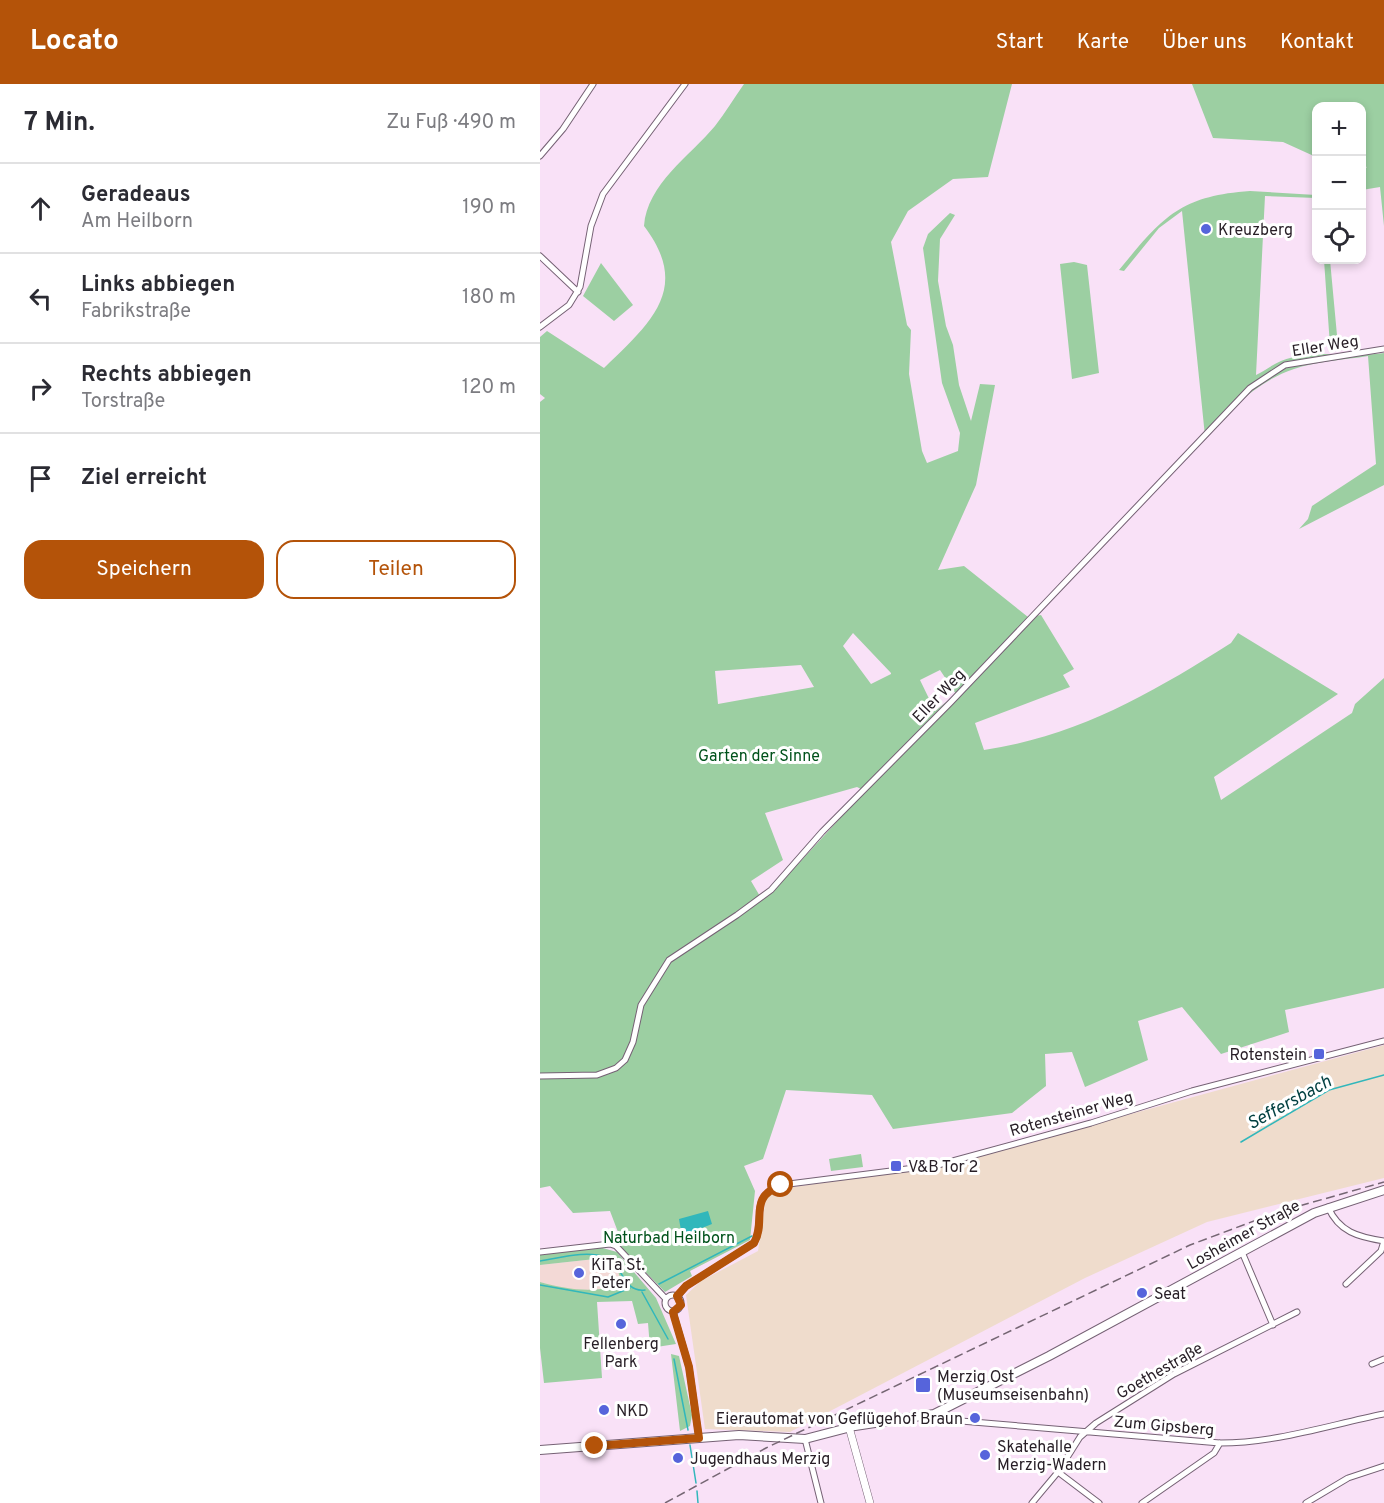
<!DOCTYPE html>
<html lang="de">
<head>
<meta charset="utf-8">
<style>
	body { margin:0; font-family:Overpass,sans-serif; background:#f7f7f7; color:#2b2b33 }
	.controls { position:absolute; right:18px; top:18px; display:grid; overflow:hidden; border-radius:12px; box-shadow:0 3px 9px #0003 }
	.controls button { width:54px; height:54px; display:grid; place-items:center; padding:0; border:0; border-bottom:2px solid #e1e1e2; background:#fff; color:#2b2b33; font:30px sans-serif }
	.stop { position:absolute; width:18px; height:18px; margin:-14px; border:4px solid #b45309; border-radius:50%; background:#fff }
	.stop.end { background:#b45309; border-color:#fff; box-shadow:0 2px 6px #0008 }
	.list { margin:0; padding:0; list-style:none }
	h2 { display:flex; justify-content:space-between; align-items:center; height:78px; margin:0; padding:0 24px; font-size:26px }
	h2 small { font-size:20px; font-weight:400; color:#7c7c81 }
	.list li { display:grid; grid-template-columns:39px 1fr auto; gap:18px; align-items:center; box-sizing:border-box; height:90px; padding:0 24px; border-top:2px solid #e1e1e2 }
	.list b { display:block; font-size:22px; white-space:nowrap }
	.list p { margin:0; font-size:20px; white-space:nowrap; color:#7c7c81 }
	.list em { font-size:20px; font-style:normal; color:#7c7c81 }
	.actions { display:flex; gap:12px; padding:18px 24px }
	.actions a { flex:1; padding:14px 0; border:2px solid #b45309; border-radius:18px; text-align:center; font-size:21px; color:#b45309 }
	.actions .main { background:#b45309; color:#fff }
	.icon { flex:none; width:33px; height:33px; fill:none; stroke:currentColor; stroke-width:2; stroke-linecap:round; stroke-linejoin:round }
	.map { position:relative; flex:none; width:844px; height:1419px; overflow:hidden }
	header { display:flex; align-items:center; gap:36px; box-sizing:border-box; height:84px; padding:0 30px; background:#b45309; color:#fff }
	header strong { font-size:28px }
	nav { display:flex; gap:33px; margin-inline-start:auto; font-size:21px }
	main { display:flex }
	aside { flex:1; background:#fff }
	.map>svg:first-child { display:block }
</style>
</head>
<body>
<header>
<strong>Locato</strong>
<nav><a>Start</a><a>Karte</a><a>Über uns</a><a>Kontakt</a></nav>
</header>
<main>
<aside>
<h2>7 Min.<small>Zu Fuß · 490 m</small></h2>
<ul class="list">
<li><svg class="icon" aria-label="ahead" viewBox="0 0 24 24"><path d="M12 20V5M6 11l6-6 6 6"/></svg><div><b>Geradeaus</b><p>Am Heilborn</p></div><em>190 m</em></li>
<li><svg class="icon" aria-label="left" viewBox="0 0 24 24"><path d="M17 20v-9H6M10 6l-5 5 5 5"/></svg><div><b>Links abbiegen</b><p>Fabrikstraße</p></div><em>180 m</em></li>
<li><svg class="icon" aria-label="right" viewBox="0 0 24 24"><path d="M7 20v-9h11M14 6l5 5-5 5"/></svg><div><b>Rechts abbiegen</b><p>Torstraße</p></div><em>120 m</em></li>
<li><svg class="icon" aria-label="arrive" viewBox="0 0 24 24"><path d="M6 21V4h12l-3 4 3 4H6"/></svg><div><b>Ziel erreicht</b></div></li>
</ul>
<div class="actions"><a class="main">Speichern</a><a>Teilen</a></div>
</aside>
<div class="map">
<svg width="844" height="1419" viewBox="0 0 844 1419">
	<rect width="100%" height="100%" fill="#f9e1f7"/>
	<path fill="#efdccc" d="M844,961v133l-177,44 -122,56 -295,154 -85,-3 -19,-134 15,-14 57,-30 8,-54 12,-8 154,-21z"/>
	<path fill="#f3d9d6" d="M55,1175l21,5 6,22 -31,6 -24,-2 -27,-8v-17z"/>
	<path fill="#9ccfa2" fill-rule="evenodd" d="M204,0h268l-24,93 -35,2 -45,32 -17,31 16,83 4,5 -2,44 13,77 5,12 31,-12 2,-18 -18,-50 -19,-135 5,-14 22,-21 5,2 -15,24 -2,42 8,45 7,19 6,40 12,36 9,-37 15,1 -19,100 -38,85 26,-4 64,51 13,-2 33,54 -11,6 7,12 -95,36 9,27c94,-14 168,-57 247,-107l7,-10 100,61 -124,83 7,23 131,-87 3,-9 29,-26v310l-99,22 4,22 -68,22 -39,-47 -44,14 10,39 -63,27 -13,-35 -27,2 1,32 -34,27 -119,16 -21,-34 -86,-5 -23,69 -19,7 11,25 -5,49 -60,31 2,5 -27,16 -47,-48 3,-4 -11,-29 -37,2 -23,-27 -10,2v-786l5,-4 -5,-4v-57l7,-6 57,37c46,-45 88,-79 40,-142 3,-42 46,-70 71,-100 10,-13 19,-28 29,-42zM313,549l38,40v1l-20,10 -28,-38zM261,581l13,22 -96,17 -3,-33zM400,586l16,24 -21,17 -15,-31zM317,703l8,4 -66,72 -38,35 -10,-17 32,-21 -18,-47z
		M652,0h192v142l-4,-39 -18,3v-19l5,-4 -5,-1v-60h-46v51l-33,-15 -70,-4z
		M710,107l66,4v3l-51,-2 -9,179c8,-4 16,-10 25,-14 32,-13 70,-3 103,-8v132l-85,44 9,-10 4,-13 64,-42 -8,-108c-24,4 -51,5 -74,13 -36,12 -64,40 -89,67l-23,-225 -23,17 -35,43 -5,-1c43,-52 60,-74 131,-79z
		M784,176h6l8,86h-8z
		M534,178l13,3 12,108 -27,6 -12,-115z
		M61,179l32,42 -19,16 -31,-25z
		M321,1070l2,13 -32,4 -2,-12z
		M59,1163l18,5 39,46 20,46 -26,4 -2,-25 -10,1 -6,-23 -35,1 5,76 -58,5 -4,-35v-66c29,8 52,11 82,3l-6,-21 -21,-5 -55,6v-10z
		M131,1270l8,2 13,59 -2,11 -10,5z"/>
	<path fill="#31b7bb" d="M168,1127l4,13 -30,12 -3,-17z"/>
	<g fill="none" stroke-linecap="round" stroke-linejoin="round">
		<path stroke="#31b7bb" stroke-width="1.5" d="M701,1058l88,-52 55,-15
			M0,1177c20,-3 46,-11 65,-4 18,6 17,36 40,33
			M119,1200l93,-48
			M0,1201l68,12 22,-9
			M102,1208l26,47
			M134,1275l14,71
			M150,1361l6,38
			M157,1407l1,12"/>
		<g stroke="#756174" stroke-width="7">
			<path id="minor" d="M0,72l23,-27 30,-45
				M0,172l38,36
				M0,243l29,-22 11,-18 11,-61 12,-32 82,-110
				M0,992l57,-1 19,-7 9,-8 8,-18 8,-37 28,-45 68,-45 34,-25 51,-58 129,-130 299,-314 35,-23 99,-16
				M788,1123c11,25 30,30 56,34
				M0,1168l70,-8 6,2 50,53
				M702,1168l31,73
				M806,1200l35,-33 3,-10
				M125 1219a8 8 0 1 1 16 0a8 8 0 1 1-16 0Z
				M137,1213l9,-11 68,-43c13,-23 -7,-45 27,-58l157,-20 153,-42 101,-32 192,-50
				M133,1228l16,55 10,71
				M832,1280l12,-5
				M403,1327l9,8 9,2 259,22c56,0 109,-18 164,-29
				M265,1355l16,64
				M518,1388l41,31
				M492,1419l26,-31 22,-35 16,-14 78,-49 123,-62
				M602,1419l72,-50 6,-10
				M766,1419l42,-25 36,-12"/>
		</g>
		<g stroke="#756174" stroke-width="8">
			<path id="tertiary" d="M309,1343l21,76"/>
		</g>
		<g stroke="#756174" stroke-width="10">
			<path id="secondary" d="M0,1366l199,-15 66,4 50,-13 79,-12 115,-58 265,-143 70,-23"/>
		</g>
		<use href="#minor" stroke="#fff" stroke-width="5"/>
		<use href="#tertiary" stroke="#fff" stroke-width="7"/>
		<use href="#secondary" stroke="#fff" stroke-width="8"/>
		<path stroke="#756673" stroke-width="1.5" stroke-dasharray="9 4.5" stroke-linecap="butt" d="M125,1419l101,-55 424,-203 88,-33 106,-30"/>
	</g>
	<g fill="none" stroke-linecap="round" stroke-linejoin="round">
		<path stroke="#b45309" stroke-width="8" d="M55,1362l104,-8 -10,-71 -15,-51 -1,-4 8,-7 -4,-9 9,-10 68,-43c13,-23 -7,-45 27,-58"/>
	</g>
	<g fill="#5664db" stroke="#fff" stroke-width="2">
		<circle cx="666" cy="145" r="6"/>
		<rect x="773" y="964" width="12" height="12" rx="3"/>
		<rect x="350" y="1076" width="12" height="12" rx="3"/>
		<circle cx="39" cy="1189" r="6"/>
		<circle cx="602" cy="1209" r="6"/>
		<circle cx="81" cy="1240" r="6"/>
		<rect x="375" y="1293" width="16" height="16" rx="3"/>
		<circle cx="64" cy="1326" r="6"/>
		<circle cx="435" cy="1334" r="6"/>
		<circle cx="445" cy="1371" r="6"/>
		<circle cx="138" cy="1374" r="6"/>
	</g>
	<g text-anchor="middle" stroke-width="6" stroke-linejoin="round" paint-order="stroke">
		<g font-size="16" fill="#271e26" stroke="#fff" text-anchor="start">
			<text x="678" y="151">Kreuzberg</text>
			<text x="767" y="976" text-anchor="end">Rotenstein</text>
			<text x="368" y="1088">V&amp;B Tor 2</text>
			<text x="51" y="1186">KiTa St.<tspan x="51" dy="18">Peter</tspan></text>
			<text x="614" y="1215">Seat</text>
			<text x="81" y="1265" text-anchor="middle">Fellenberg<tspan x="81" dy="18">Park</tspan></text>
			<text x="397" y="1298">Merzig Ost<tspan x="397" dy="18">(Museumseisenbahn)</tspan></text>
			<text x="76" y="1332">NKD</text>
			<text x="423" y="1340" text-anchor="end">Eierautomat von Geflügehof Braun</text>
			<text x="457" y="1368">Skatehalle<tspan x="457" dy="18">Merzig-Wadern</tspan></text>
			<text x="150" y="1380">Jugendhaus Merzig</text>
		</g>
		<g font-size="16" fill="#271e26" stroke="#fff">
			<text transform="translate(785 261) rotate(-9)" y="6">Eller Weg</text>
			<text transform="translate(398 611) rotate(-46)" y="6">Eller Weg</text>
			<text transform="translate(531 1029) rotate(-16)" y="6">Rotensteiner Weg</text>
			<text transform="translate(703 1150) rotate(-29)" y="6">Losheimer Straße</text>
			<text transform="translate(619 1286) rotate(-30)" y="6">Goethestraße</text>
			<text transform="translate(624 1341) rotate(5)" y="6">Zum Gipsberg</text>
		</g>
		<g font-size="16" fill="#00521b" stroke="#fff">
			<text x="219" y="677">Garten der Sinne</text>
			<text x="129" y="1159">Naturbad Heilborn</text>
		</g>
		<g font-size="18" font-style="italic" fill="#013f40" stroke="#fff">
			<text transform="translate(749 1018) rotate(-29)" y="6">Seffersbach</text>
		</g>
	</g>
</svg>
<div class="controls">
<button>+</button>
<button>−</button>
<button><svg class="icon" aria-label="locate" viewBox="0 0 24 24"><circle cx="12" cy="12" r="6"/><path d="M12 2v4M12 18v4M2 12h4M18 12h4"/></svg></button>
</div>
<div class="stop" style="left:241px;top:1101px"></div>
<div class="stop end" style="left:55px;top:1362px"></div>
</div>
</main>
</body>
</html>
